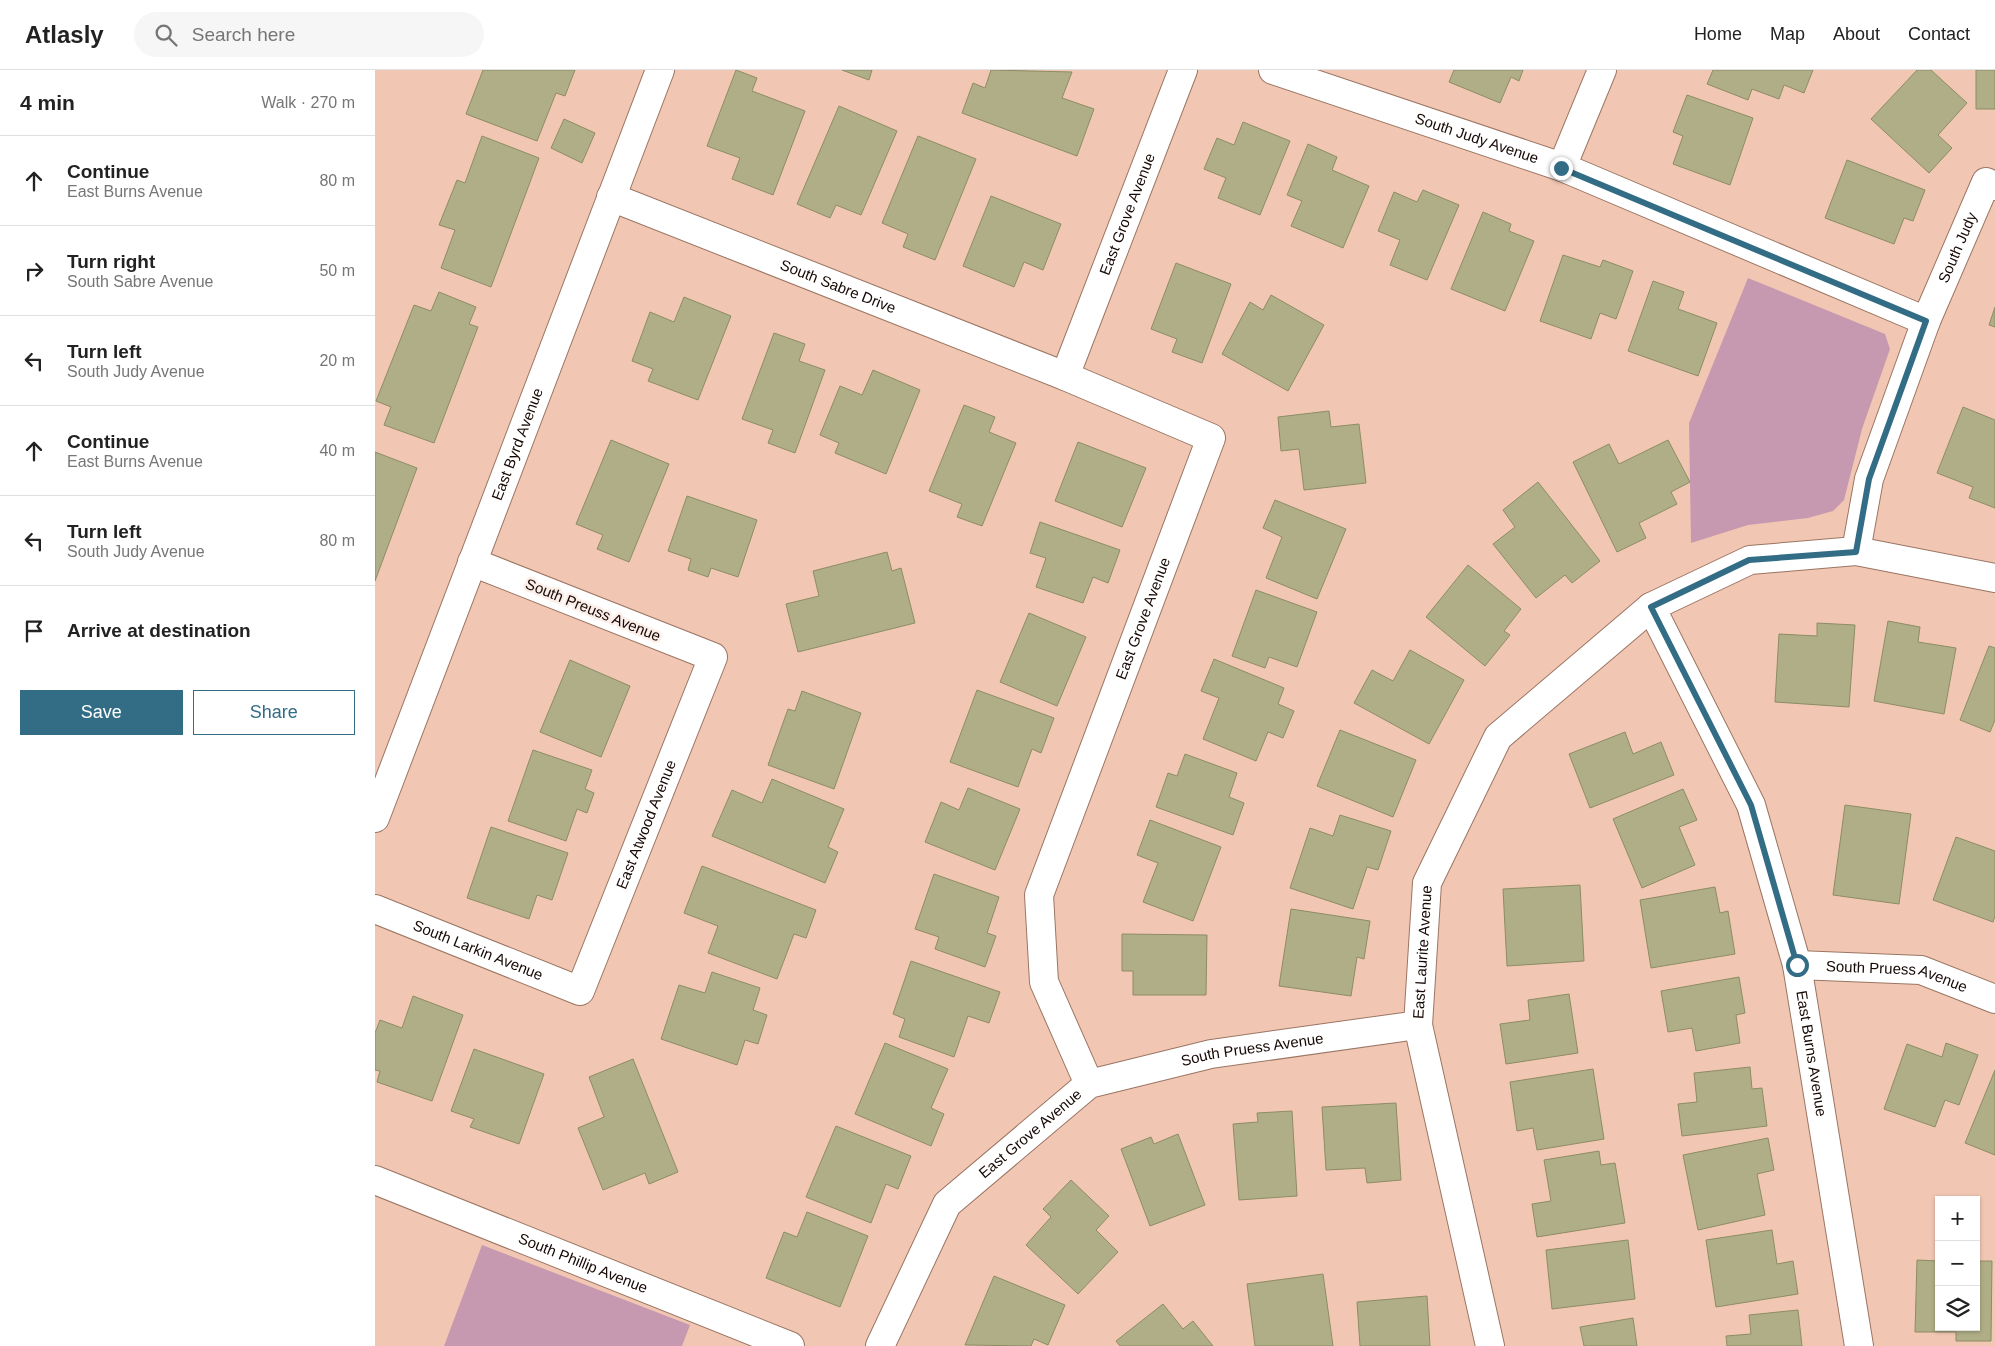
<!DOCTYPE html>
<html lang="en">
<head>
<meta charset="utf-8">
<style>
	body { margin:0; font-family:Helvetica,sans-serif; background:#f6f6f6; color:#222 }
	.controls { position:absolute; right:15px; bottom:15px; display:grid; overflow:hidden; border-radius:0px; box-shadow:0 1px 4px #0004 }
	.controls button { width:45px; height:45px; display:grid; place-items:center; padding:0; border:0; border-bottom:1px solid #e0e0e0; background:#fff; color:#222; font:25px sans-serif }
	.stop { position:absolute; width:15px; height:15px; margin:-11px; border:4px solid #326d85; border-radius:50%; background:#fff }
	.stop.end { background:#326d85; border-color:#fff; box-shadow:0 1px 5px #0008 }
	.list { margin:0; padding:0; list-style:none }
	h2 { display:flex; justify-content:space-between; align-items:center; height:65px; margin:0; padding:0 20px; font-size:21px }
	h2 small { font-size:16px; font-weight:400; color:#767676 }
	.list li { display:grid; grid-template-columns:32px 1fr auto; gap:15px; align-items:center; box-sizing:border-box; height:90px; padding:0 20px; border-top:1px solid #e0e0e0 }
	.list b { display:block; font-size:19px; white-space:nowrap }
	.list p { margin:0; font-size:16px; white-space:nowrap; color:#767676 }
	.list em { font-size:16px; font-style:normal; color:#767676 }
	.actions { display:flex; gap:10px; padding:15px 20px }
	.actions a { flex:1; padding:11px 0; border:1px solid #326d85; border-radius:0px; text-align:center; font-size:18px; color:#326d85 }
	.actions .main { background:#326d85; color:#fff }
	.icon { flex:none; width:28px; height:28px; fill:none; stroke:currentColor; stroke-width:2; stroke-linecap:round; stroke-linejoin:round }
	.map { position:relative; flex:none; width:1620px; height:1276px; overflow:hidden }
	header { display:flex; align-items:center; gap:30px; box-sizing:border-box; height:70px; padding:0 25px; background:#fff; border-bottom:1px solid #e0e0e0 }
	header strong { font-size:24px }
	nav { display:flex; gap:28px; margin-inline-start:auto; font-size:18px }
	.search { width:350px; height:45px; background:#f6f6f6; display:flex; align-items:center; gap:12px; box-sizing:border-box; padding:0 18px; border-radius:28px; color:#767676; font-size:19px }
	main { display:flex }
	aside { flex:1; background:#fff }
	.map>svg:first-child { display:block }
</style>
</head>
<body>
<header>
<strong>Atlasly</strong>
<div class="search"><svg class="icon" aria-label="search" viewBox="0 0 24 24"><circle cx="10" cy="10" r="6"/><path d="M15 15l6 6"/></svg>Search here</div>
<nav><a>Home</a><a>Map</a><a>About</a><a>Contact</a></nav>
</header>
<main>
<aside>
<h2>4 min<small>Walk · 270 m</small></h2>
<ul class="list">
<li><svg class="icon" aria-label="ahead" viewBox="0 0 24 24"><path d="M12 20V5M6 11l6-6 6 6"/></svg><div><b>Continue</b><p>East Burns Avenue</p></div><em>80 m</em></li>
<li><svg class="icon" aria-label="right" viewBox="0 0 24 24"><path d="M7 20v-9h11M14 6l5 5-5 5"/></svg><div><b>Turn right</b><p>South Sabre Avenue</p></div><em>50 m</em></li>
<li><svg class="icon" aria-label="left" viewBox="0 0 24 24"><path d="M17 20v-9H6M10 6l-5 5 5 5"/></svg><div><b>Turn left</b><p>South Judy Avenue</p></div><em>20 m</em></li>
<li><svg class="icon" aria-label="ahead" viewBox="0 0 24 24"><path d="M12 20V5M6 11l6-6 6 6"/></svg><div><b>Continue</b><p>East Burns Avenue</p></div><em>40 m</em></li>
<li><svg class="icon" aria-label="left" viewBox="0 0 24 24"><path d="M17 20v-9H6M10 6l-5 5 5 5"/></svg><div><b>Turn left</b><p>South Judy Avenue</p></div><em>80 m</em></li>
<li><svg class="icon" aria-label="arrive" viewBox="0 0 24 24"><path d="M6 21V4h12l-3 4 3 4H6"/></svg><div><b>Arrive at destination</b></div></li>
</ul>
<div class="actions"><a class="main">Save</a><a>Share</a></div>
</aside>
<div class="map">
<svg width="1620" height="1276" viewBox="0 0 1620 1276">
	<rect width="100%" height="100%" fill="#f1c7b3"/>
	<path fill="#c799b0" d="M1373,208l137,56 5,15 -28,80 -18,71 -11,11 -25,7 -60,7 -57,18 -2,-120z
		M107,1175l208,80 -8,21h-238z"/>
	<path fill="#afae86" stroke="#8d8c65" d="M108,0h92l-10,26 -9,-3 -19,48 -71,-27z
		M361,0l21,8 -5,13 53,20 -32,84 -41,-16 8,-21 -33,-12z
		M467,0h30l-3,10z
		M616,0l81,2 -10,26 32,11 -17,47 -115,-43 11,-30 12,5z
		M1079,0h69l-4,11 -8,-4 -11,26 -51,-21z
		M1338,0h100l-9,23 -20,-8 -5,14 -27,-10 -4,11 -41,-16z
		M1542,0h14l36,33 -29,32 14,13 -23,25 -58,-54z
		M1601,0h19v39h-19z
		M1312,25l66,23 -23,67 -57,-21 10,-28 -10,-4z
		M464,36l58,25 -36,84 -25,-10 -6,13 -33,-14z
		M189,49l31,14 -13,30 -31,-15z
		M868,52l47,19 -30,74 -42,-17 8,-20 -22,-9 13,-31 17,7z
		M107,66l57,22 -48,129 -50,-19 14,-38 -16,-5 18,-45 8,3z
		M543,66l58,23 -41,101 -32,-13 5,-13 -26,-11z
		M933,74l29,13 -5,13 37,16 -26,62 -52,-22 11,-25 -15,-6z
		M1472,90l78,30 -12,31 -9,-3 -10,26 -69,-26z
		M1048,120l36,15 -32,75 -37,-15 10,-25 -22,-9 16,-39 23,10z
		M616,126l70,28 -18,46 -19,-8 -10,25 -51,-21z
		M1108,142l28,12 -2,7 25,10 -29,70 -54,-22z
		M1188,185l37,12 3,-7 30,11 -17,48 -16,-6 -9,26 -51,-18z
		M801,193l55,21 -29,79 -30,-11 5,-13 -26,-10z
		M1278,211l31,11 -6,17 39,14 -19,53 -70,-25z
		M64,222l37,15 -7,17 9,3 -44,116 -50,-18 7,-18 -15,-6 38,-96 17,6z
		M896,225l53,30 -36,66 -66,-37 28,-52 13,8z
		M309,227l47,19 -33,84 -50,-19 5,-12 -21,-8 18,-49 24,10z
		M1620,237v20l-6,-2z
		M399,263l31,11 -6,17 26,9 -30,83 -27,-10 5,-13 -31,-11z
		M498,300l47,20 -34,84 -51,-21 4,-10 -19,-8 20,-49 22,9z
		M589,335l31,12 -6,15 27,11 -34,83 -25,-9 5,-13 -33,-13z
		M1588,337l32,13v88l-26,-10 4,-11 -36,-14z
		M954,341l2,16 28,-3 7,59 -62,7 -5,-41 -18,2 -3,-34z
		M236,370l58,24 -40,98 -32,-13 6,-14 -27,-11z
		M1293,370l22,42 -19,10 6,12 -38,19 7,15 -29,14 -44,-90 36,-18 10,20z
		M703,372l68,26 -24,59 -67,-26z
		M0,382l42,16 -42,113z
		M1163,412l62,79 -28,22 -7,-8 -29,23 -43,-54 22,-17 -12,-17z
		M312,426l70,24 -19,57 -27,-9 -3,9 -20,-7 3,-11 -23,-8z
		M900,430l71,29 -29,70 -51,-21 16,-41 -19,-9z
		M665,452l80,28 -12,33 -15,-6 -10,26 -47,-16 10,-29 -16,-5z
		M512,482l5,19 9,-3 14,55 -117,29 -12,-48 33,-8 -6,-25z
		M1093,495l53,44 -17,22 6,4 -25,31 -59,-49z
		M881,520l61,22 -20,55 -28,-10 -4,11 -33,-12z
		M654,543l57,24 -29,69 -57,-24z
		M1513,551l32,6 -2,15 38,6 -12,66 -70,-13z
		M1442,553l38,2 -6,82 -74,-5 4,-68 38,2z
		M1614,576l6,2v72l-5,12 -30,-12z
		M1035,580l54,30 -35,64 -75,-41 18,-33 21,11z
		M839,589l70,29 -6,16 16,7 -11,27 -15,-6 -12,29 -53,-22 16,-41 -18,-7z
		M195,590l60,26 -29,71 -61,-25z
		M602,620l77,28 -13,35 -9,-4 -14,38 -68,-25z
		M427,621l59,22 -27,76 -66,-24 20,-56 7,2z
		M965,660l76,30 -23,57 -76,-31z
		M1250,662l8,22 28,-12 13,33 -84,33 -21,-54z
		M158,680l59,20 -7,19 9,4 -7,20 -10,-4 -11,32 -58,-20z
		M810,684l52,19 -8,24 15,6 -11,32 -77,-28 12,-34 9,3z
		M397,709l72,30 -16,38 10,5 -13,31 -113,-47 20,-46 30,13z
		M593,718l52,21 -25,61 -70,-28 16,-40 18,8z
		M1308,719l14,31 -18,7 16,38 -53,23 -29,-69z
		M1470,735l66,9 -12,90 -66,-9z
		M965,745l51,16 -13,39 -11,-3 -14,42 -63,-21 20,-60 23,8z
		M775,750l71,27 -28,74 -50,-19 15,-39 -21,-8z
		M116,757l77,26 -16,47 -15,-5 -8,24 -62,-21z
		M1581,767l39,14v65l-2,6 -60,-22z
		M327,796l114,44 -10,28 -12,-4 -17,45 -69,-26 10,-27 -34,-13z
		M559,804l65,23 -12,36 9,3 -11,31 -50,-18 4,-12 -24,-8z
		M1205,815l4,76 -77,5 -4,-77z
		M1340,817l5,26 8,-2 7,43 -84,14 -11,-68z
		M916,839l79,12 -6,38 -7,-2 -6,39 -72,-10z
		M747,864l85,1 -1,60h-73v-24h-11z
		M536,891l89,31 -11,31 -21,-7 -14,41 -55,-20 6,-18 -12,-5z
		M337,902l48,16 -7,22 14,5 -9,29 -13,-4 -8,25 -76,-26 18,-54 26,8z
		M1364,907l6,36 -9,2 4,28 -44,8 -4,-23 -24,4 -7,-41z
		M1194,924l9,59 -72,11 -6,-40 30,-4 -2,-20z
		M38,926l50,19 -31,86 -55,-19 3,-11 -5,-1v-37l5,-13 22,8z
		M510,973l63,26 -17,39 13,6 -13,32 -76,-32z
		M1571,973l32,12 -19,50 -14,-5 -10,27 -51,-18 23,-65 35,13z
		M99,979l70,25 -25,70 -49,-17 4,-8 -23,-8z
		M258,989l45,113 -29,12 -4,-11 -42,17 -25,-62 26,-11 -15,-40z
		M1375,997l2,22 10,-1 5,38 -85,10 -4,-32 19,-2 -3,-29z
		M1218,999l11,70 -67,11 -4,-22 -16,3 -7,-49z
		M1620,1000v85l-30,-12z
		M1021,1033l5,77 -34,3 -2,-15 -39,2 -4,-63z
		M917,1041l5,85 -58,4 -6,-76 25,-2 -1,-9z
		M461,1056l75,30 -13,33 -12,-5 -15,39 -65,-26z
		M803,1064l27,71 -55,21 -29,-77 30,-12 3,7z
		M1393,1068l6,32 -17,4 8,41 -67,15 -15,-75z
		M1224,1081l2,14 14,-2 10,60 -88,14 -5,-33 19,-3 -7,-41z
		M696,1110l38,36 -13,14 22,22 -40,42 -52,-49 25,-28 -8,-8z
		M432,1142l61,24 -28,71 -74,-29 18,-46 13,5z
		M1397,1160l5,34 16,-3 5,33 -82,13 -10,-67z
		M1253,1170l7,59 -83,10 -6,-59z
		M1542,1190l22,1v66h37v-66h16l-1,80h-35v-9h-41z
		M948,1204l10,72h-78l-8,-62z
		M619,1206l71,29 -17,40 -14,-6 -3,7 -66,-1z
		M1052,1226l3,50h-70l-3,-44z
		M788,1234l20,25 10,-8 20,25h-93l-4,-5z
		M1423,1240l4,36h-75l-1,-10 25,-2 -2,-19z
		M1258,1248l4,28h-53l-4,-19z"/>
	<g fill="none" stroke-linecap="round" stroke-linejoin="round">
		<g stroke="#9b7563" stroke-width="30">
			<g id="minor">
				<path id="s1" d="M898,0l289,97 364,154"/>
				<path d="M1187,97l40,-97"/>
				<path id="s2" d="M236,127l454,179"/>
				<path id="s3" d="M1481,481l13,-72 57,-158 60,-139 9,4"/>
				<path id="s4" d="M1276,537l100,198 46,160 62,381"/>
				<path id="s5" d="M0,748l285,-748"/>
				<path id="s6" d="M0,839l205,82 133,-334 -241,-95"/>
				<path id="s7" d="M1422,895l124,5 74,29"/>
				<path id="s8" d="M714,1014l-45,-102 -5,-87 172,-457 -146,-62 118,-306"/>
				<path id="s9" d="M0,1110l415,166"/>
				<path id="s10" d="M505,1276l67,-142 142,-120 122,-30 207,-29"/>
				<path id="s11" d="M1115,1276l-72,-321 9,-142 71,-146 153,-130 99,-47 106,-9 139,27"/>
			</g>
		</g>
		<use href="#minor" stroke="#fff" stroke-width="28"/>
	</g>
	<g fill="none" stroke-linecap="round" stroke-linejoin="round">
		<path stroke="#326d85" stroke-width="6" d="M1186,98l365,153 -57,158 -13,73 -107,8 -98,47 100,198 46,160"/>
	</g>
	<g text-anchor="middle" stroke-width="5" stroke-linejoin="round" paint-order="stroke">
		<g font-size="15" fill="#160804" stroke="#fcefe9">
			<text dy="5" stroke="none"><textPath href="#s1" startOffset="215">South Judy Avenue</textPath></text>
			<text dy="5" stroke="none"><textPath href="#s8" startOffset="1019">East Grove Avenue</textPath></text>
			<text dy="5" stroke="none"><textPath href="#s3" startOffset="321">South Judy</textPath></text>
			<text dy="5" stroke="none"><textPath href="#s2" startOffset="244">South Sabre Drive</textPath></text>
			<text dy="5" stroke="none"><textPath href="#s5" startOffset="400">East Byrd Avenue</textPath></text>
			<text transform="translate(218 540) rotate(22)" y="5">South Preuss Avenue</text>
			<text dy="5" stroke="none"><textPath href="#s8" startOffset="494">East Grove Avenue</textPath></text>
			<text dy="5" stroke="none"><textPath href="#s6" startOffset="400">East Atwood Avenue</textPath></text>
			<text dy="5" stroke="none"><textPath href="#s6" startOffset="111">South Larkin Avenue</textPath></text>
			<text dy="5" stroke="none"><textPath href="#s11" startOffset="402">East Laurite Avenue</textPath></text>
			<text dy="5" stroke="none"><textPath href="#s7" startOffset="101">South Pruess Avenue</textPath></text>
			<text dy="5" stroke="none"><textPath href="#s10" startOffset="510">South Pruess Avenue</textPath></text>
			<text dy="5" stroke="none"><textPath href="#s4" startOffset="478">East Burns Avenue</textPath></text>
			<text dy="5" stroke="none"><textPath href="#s10" startOffset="266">East Grove Avenue</textPath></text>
			<text dy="5" stroke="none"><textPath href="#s9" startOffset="224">South Phillip Avenue</textPath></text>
		</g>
	</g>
</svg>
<div class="controls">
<button>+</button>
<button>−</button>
<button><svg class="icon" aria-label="layers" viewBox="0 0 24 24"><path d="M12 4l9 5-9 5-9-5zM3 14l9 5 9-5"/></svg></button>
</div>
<div class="stop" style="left:1422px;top:895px"></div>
<div class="stop end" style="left:1186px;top:98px"></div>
</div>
</main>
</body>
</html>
